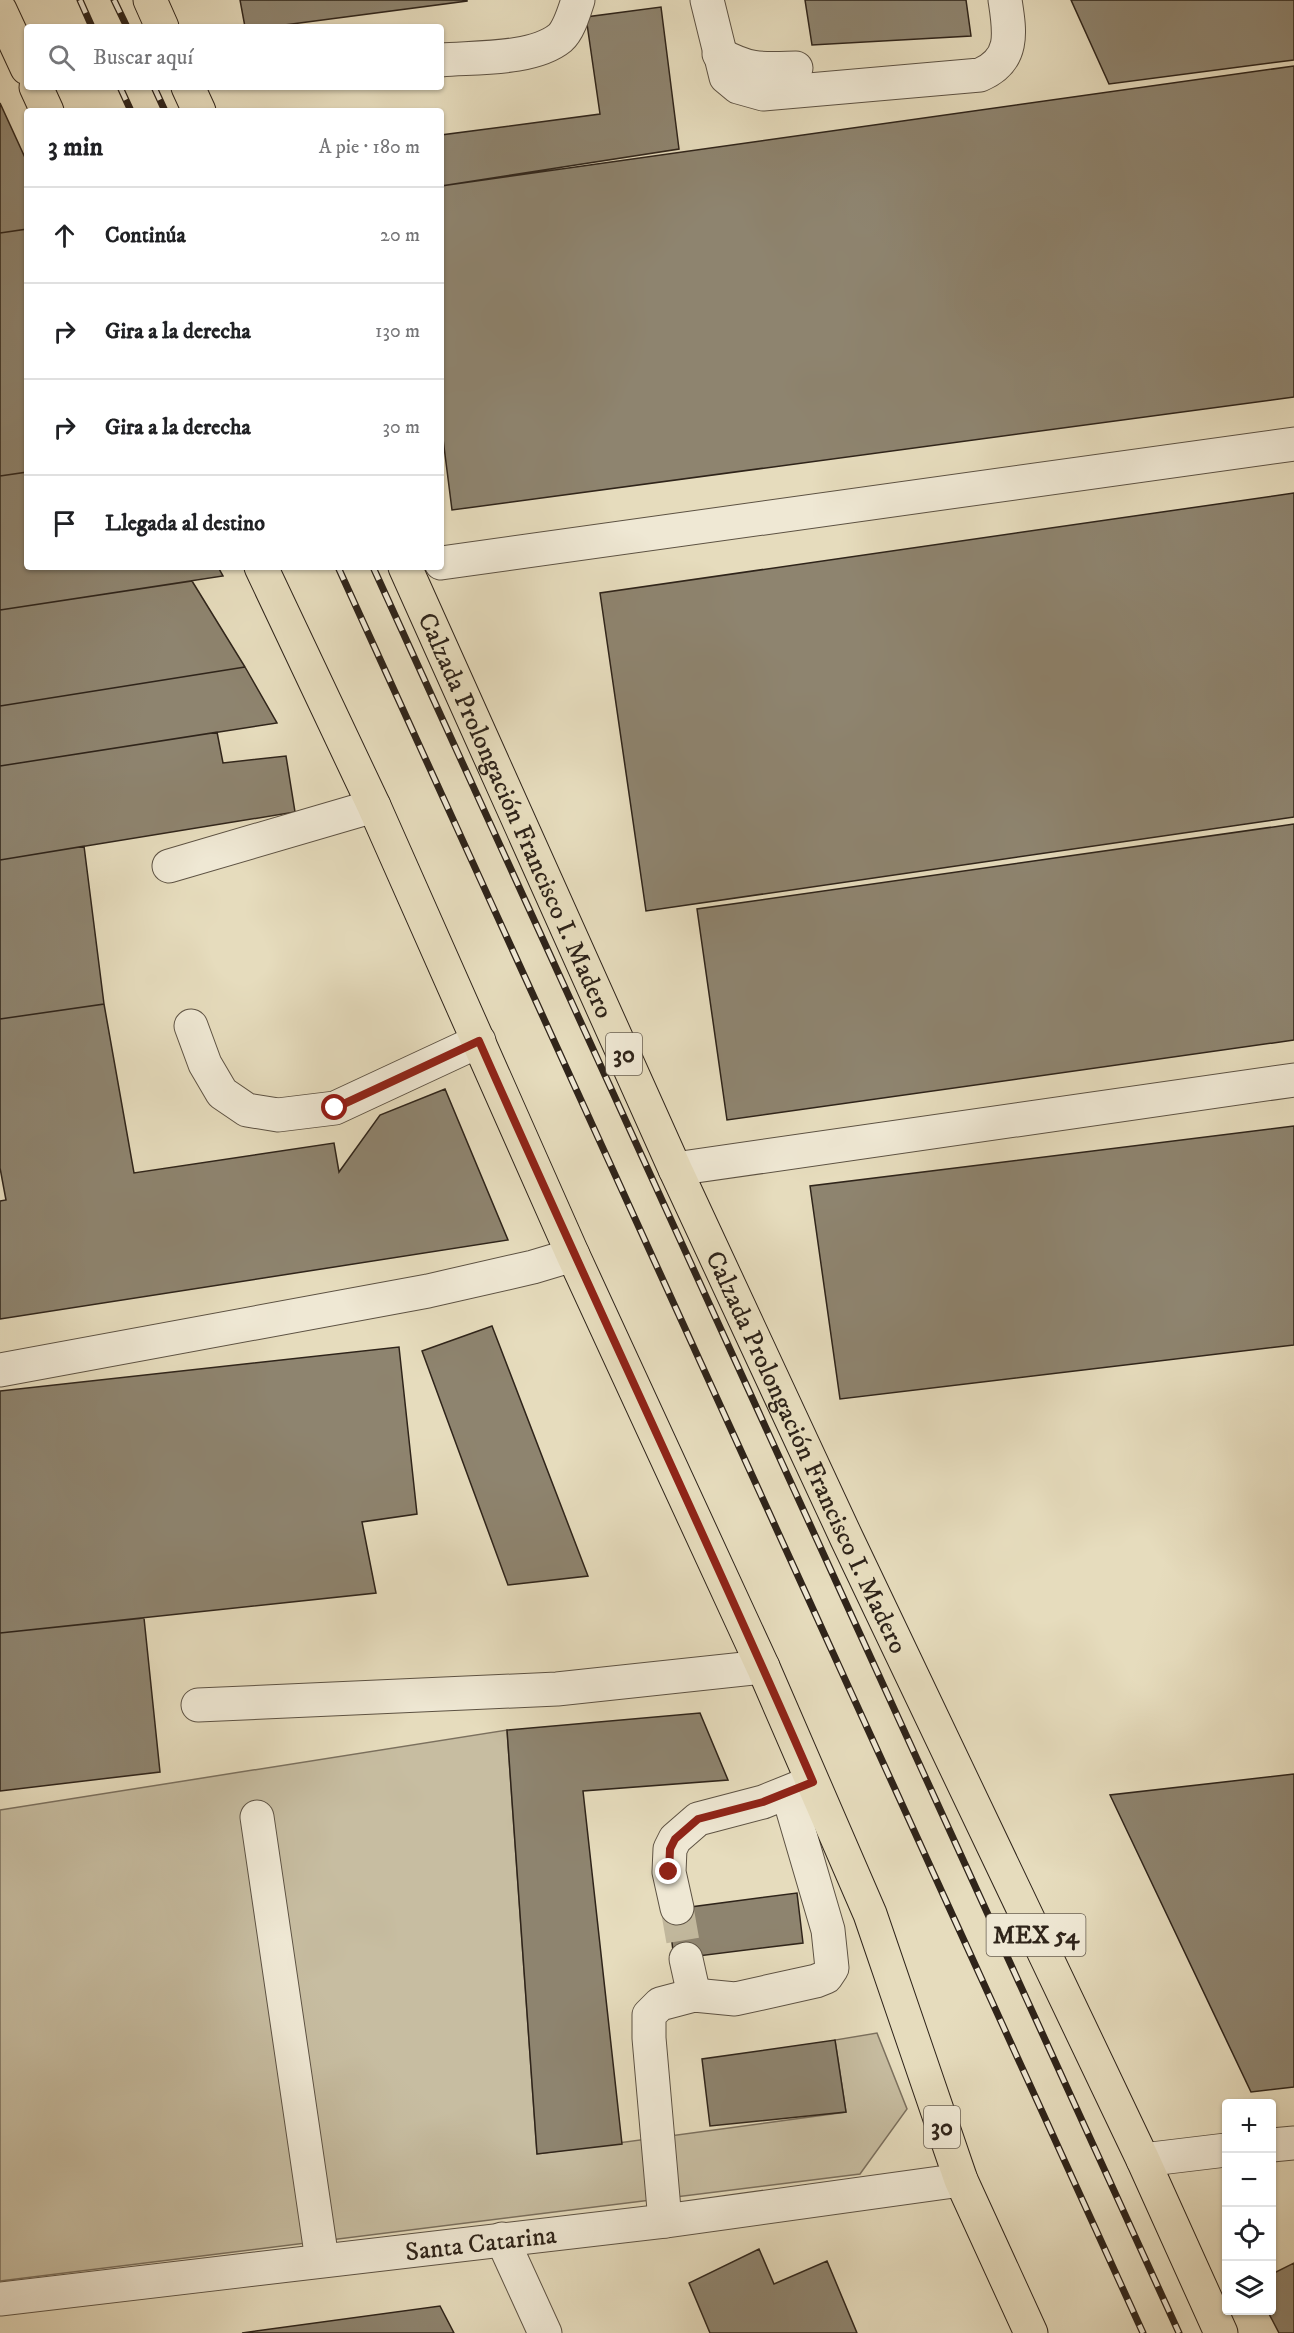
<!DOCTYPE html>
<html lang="es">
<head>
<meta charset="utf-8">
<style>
	body { margin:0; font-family:"IM FELL DW Pica",serif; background:#f6f6f6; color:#202124 }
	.controls { position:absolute; right:18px; bottom:18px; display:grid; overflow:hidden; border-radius:6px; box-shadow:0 2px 4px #0004 }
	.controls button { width:54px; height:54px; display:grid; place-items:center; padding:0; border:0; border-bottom:2px solid #e0e0e0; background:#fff; color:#202124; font:30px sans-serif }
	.stop { position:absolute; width:18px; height:18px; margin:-14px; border:4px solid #8f2418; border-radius:50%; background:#fff }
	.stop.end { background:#8f2418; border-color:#fff; box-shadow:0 2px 6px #0008 }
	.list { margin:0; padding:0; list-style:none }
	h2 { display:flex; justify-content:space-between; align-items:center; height:78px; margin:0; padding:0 24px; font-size:26px }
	h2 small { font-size:20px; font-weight:400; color:#757577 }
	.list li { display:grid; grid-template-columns:39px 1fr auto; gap:18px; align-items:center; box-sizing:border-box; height:96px; padding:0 24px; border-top:2px solid #e0e0e0 }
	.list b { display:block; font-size:22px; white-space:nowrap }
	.list em { font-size:20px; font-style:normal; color:#757577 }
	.icon { flex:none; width:33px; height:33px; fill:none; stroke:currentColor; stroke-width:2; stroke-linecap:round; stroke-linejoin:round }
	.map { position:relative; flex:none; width:1294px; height:2333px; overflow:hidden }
	.search { position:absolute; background:#fff; box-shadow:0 2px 4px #0004; left:24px; top:24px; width:420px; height:66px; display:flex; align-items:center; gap:15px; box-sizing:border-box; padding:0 21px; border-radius:6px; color:#757577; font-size:22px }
	.panel { position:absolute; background:#fff; box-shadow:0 2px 4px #0004; left:24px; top:108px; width:420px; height:462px; border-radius:6px }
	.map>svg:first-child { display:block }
</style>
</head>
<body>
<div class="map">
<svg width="1294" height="2333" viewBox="0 0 1294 2333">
	<rect width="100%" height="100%" fill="#e6dcbd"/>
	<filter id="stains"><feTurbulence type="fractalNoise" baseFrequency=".00333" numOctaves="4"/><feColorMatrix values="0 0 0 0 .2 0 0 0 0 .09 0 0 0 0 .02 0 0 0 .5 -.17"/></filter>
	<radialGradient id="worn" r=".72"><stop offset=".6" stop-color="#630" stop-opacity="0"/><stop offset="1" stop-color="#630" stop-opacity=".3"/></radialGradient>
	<path fill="#c7bda1" stroke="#7b705e" stroke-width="1.5" d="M507,1730l30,424 309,-42 -11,-72 42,-7 30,76 -47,65 -860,107v-471z"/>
	<path fill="#8e846f" stroke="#2f241a" stroke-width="1.5" d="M240,0h227v1l-198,26h-24z
		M805,0h161l5,36 -159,9z
		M1071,0h223v60l-185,24z
		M661,7l18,142 -238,37v-51l159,-21 -14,-97z
		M1294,66v331l-842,113 -11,-87v-237z
		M0,103l27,59v67l-27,4z
		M27,229v243l-27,4v-243z
		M27,472v95h191l5,9 -223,34v-134z
		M1294,493v324l-648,94 -46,-318z
		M192,581l53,86 -245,39v-96z
		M245,667l32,56 -277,43v-60z
		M217,732l6,31 63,-7 9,56 -295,48v-94z
		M1294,824v216l-567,80 -30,-211z
		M84,846l20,158 -104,15v-159z
		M104,1004l30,169 200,-30 5,29 41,-57 65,-26 63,151 -508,79v-118l6,-1 -6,-32v-149z
		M1294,1126v219l-454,54 -30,-213z
		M492,1326l96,250 -80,9 -86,-234z
		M399,1347l18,167 -55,8 14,71 -376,40v-242z
		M144,1618l16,154 -160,19v-158z
		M700,1713l28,67 -145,11 39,353 -85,10 -30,-424z
		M1294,1774v313l-43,5 -141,-297z
		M797,1893l6,50 -129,16 -6,-49z
		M835,2040l11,72 -136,14 -8,-67z
		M759,2249l15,35 53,-23 30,72h-147l-21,-50z
		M1294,2263v70h-15l-12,-23h5v-36z
		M440,2306l14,27h-212z"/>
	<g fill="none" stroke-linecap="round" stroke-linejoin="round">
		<path stroke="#c1b79c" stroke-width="33" stroke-dasharray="33 16" stroke-linecap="butt" d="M677,1908l9,51"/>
		<g stroke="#5d5243" stroke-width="35">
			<g id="minor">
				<path d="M707,0l19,77 12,10 25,7 217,-19c35,-15 30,-43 25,-75"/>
				<path d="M719,54c32,17 41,15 77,14"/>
				<path d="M441,60c34,-3 92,0 119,-22 9,-8 14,-26 18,-38"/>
				<path d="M441,563l853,-119"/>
				<path d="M169,866l205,-60"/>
				<path d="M191,1026l14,38 17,29 25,17 31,5 57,-7 144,-67"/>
				<path d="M675,1169l619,-89"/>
				<path d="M0,1370l428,-79 105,-24 40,-12"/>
				<path d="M198,1705l359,-16 206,-22"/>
				<path d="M257,1817l65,443"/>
				<path d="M677,1908l-8,-36 1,-23 5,-10 23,-20 65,-17 42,-17"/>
				<path d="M686,1959l8,36"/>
				<path d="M1272,2145l22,-2"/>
				<path d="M1143,2160l83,-10"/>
				<path d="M665,2221l-16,-183v-23l11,-11 34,-9 41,4 81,-18 10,-4 6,-9 -4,-38 -37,-126 -5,-10"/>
				<path d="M502,2239l43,94"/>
				<path id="s1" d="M0,2299l665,-78 296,-41"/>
			</g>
		</g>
		<g stroke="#2f241a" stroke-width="35">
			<g id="major">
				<path d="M150,0l12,27"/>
				<path d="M0,10l27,58"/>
				<path d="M36,87l11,24"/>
				<path d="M188,87l11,24"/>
				<path d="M261,567l113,239 199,449 190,412 107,247 91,266 70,153"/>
				<path id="s2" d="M405,567l270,602 172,370 296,621 78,173"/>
			</g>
		</g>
		<use href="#minor" stroke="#efe8d4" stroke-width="33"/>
		<use href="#major" stroke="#e6dcbd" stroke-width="33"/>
		<g stroke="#2f241a" stroke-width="7">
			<path id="rail" d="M80,0l12,27
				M114,0l13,27
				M120,87l11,24
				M154,87l11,24
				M338,567l805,1766
				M373,567l806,1766"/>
		</g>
		<use href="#rail" stroke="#efe8d4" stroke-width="4.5" stroke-dasharray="14" stroke-linecap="butt"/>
	</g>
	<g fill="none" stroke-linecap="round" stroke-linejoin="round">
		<path stroke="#8f2418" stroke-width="8" d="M335,1108l144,-67c109,248 226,492 334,741l-50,20 -65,17 -23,20 -5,10 -1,23"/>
	</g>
	<g text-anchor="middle" stroke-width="5" stroke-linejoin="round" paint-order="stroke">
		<g fill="#efe8d4" stroke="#695f52" stroke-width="1.5">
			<rect x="606" y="1033" width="36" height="42" rx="4.5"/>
			<rect x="986.5" y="1914" width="99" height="42" rx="4.5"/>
			<rect x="924" y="2106" width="36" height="42" rx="4.5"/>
		</g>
		<g font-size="24" font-weight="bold" fill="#2f241a">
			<text x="624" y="1062">30</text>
			<text x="1036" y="1943">MEX 54</text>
			<text x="942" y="2135">30</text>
		</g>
		<g font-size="26" fill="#2f241a" stroke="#efe8d4">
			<text dy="9" stroke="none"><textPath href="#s2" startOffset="272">Calzada Prolongación Francisco I. Madero</textPath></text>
			<text dy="9" stroke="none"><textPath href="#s2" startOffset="972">Calzada Prolongación Francisco I. Madero</textPath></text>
			<text dy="9" stroke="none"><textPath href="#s1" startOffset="484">Santa Catarina</textPath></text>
		</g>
	</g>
	<rect width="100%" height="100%" filter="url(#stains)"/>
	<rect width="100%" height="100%" fill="url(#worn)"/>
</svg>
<div class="controls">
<button>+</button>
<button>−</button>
<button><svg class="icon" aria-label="locate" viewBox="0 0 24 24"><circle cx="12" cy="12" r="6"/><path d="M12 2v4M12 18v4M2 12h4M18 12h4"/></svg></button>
<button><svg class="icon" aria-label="layers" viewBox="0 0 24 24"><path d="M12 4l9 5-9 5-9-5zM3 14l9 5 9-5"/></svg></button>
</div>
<div class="stop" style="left:335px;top:1108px"></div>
<div class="stop end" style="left:669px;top:1872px"></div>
<div class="search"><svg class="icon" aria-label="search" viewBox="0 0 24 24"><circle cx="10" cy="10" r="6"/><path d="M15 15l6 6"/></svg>Buscar aquí</div>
<section class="panel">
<h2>3 min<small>A pie · 180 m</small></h2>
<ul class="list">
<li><svg class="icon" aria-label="ahead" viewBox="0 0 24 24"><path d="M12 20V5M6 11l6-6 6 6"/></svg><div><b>Continúa</b></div><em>20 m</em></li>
<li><svg class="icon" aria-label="right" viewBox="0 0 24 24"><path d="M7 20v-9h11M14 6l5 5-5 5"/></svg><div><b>Gira a la derecha</b></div><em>130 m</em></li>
<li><svg class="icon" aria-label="right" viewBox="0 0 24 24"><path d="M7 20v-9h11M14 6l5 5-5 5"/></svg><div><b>Gira a la derecha</b></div><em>30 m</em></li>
<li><svg class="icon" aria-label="arrive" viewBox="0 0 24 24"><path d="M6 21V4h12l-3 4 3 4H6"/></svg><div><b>Llegada al destino</b></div></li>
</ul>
</section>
</div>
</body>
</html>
